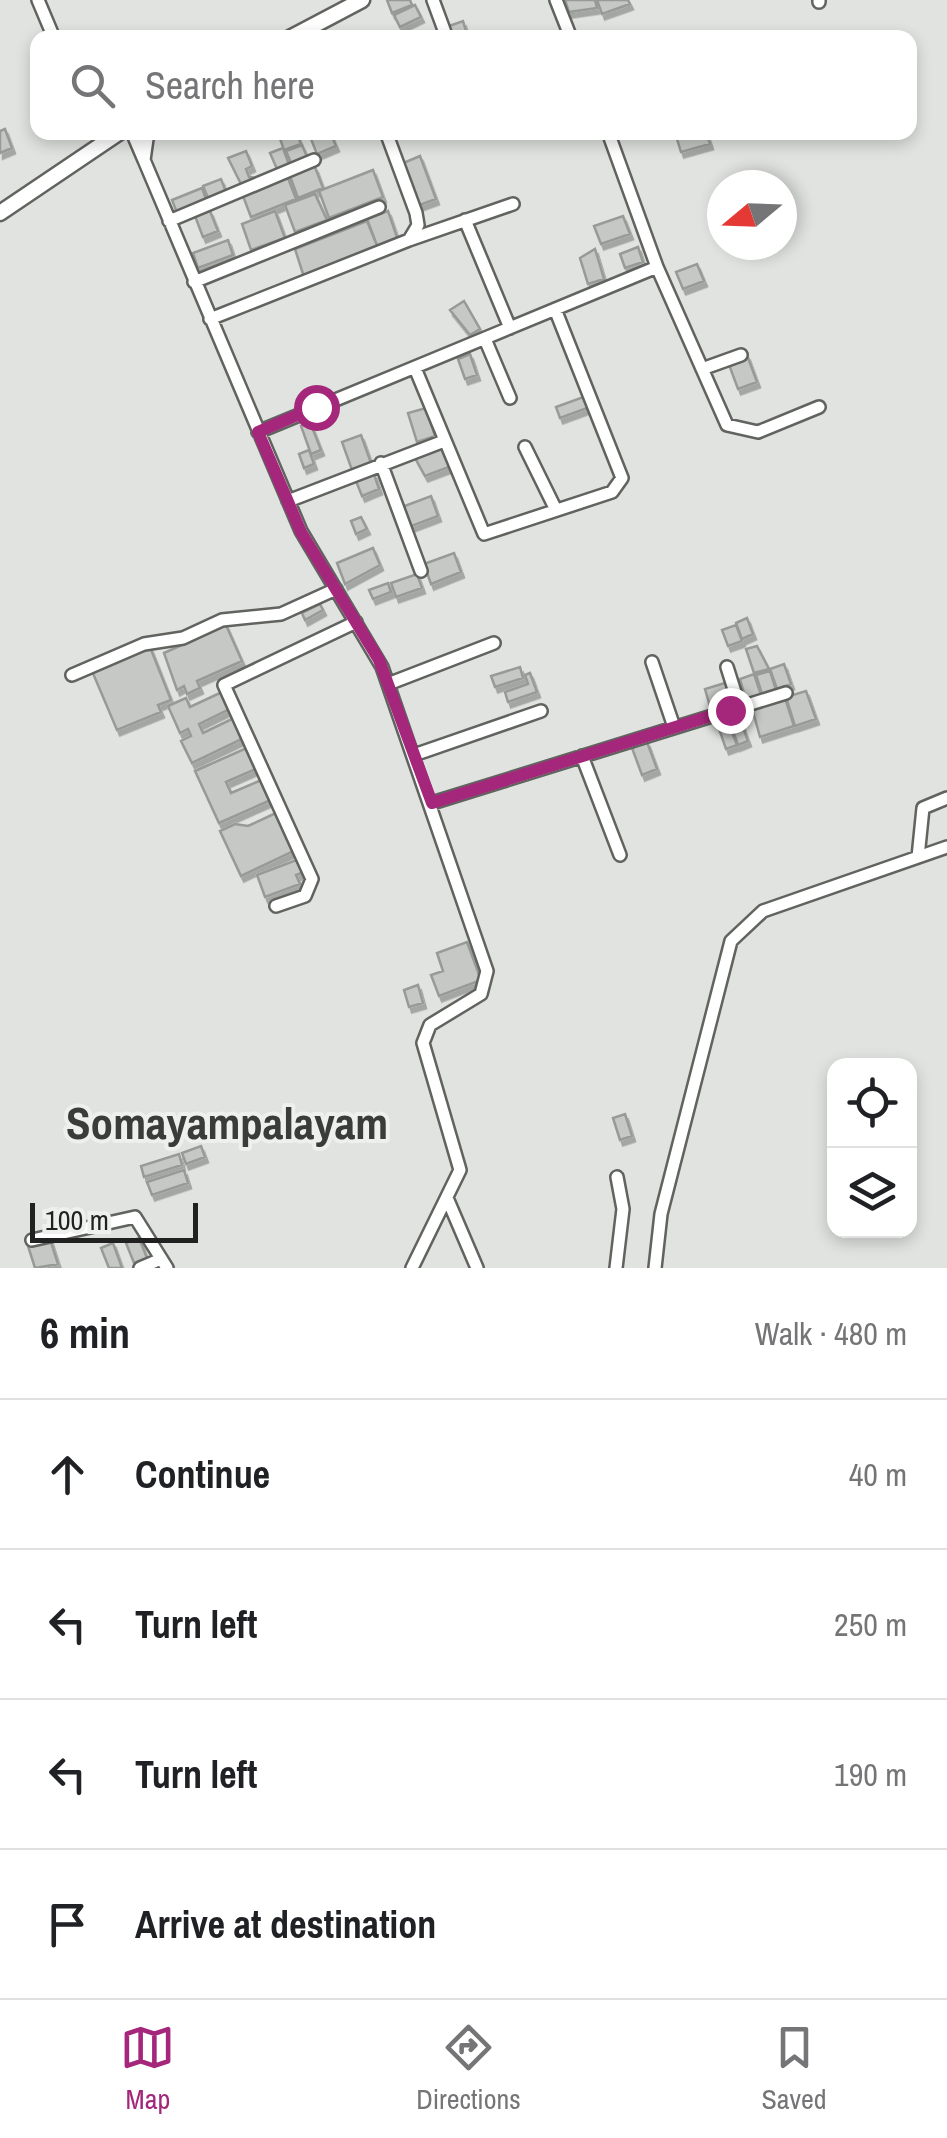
<!DOCTYPE html>
<html lang="en">
<head>
<meta charset="utf-8">
<style>
	body { margin:0; font-family:"Archivo Narrow",sans-serif; background:#f2f2f2; color:#202124 }
	.controls { position:absolute; right:30px; bottom:30px; display:grid; overflow:hidden; border-radius:20px; box-shadow:0 5px 15px #0003 }
	.controls button { width:90px; height:90px; display:grid; place-items:center; padding:0; border:0; border-bottom:2px solid #e0e0e0; background:#fff; color:#202124; font:50px sans-serif }
	.compass { position:absolute; left:707px; top:170px; width:90px; height:90px; border-radius:50%; background:#fff; box-shadow:0 5px 15px #0003; rotate:251deg }
	.scale { position:absolute; left:30px; bottom:25px; width:168px; box-sizing:border-box; padding-left:10px; border:5px solid #202120; border-top:0; font-size:28px; line-height:35px; white-space:nowrap; color:#202120; -webkit-text-stroke:8px #edf0ec; paint-order:stroke }
	.stop { position:absolute; width:30px; height:30px; margin:-22px; border:8px solid #a4277b; border-radius:50%; background:#fff }
	.stop.end { background:#a4277b; border-color:#fff; box-shadow:0 2px 10px #0008 }
	.list { margin:0; padding:0; list-style:none }
	h2 { display:flex; justify-content:space-between; align-items:center; height:130px; margin:0; padding:0 40px; font-size:42px }
	h2 small { font-size:32px; font-weight:400; color:#757577 }
	.list li { display:grid; grid-template-columns:65px 1fr auto; gap:30px; align-items:center; box-sizing:border-box; height:150px; padding:0 40px; border-top:2px solid #e0e0e0 }
	.list b { display:block; font-size:38px; white-space:nowrap }
	.list em { font-size:32px; font-style:normal; color:#757577 }
	.icon { flex:none; width:55px; height:55px; fill:none; stroke:currentColor; stroke-width:2; stroke-linecap:round; stroke-linejoin:round }
	.map { position:relative; flex:none; width:947px; height:1268px; overflow:hidden }
	.search { position:absolute; background:#fff; box-shadow:0 5px 15px #0003; left:30px; right:30px; top:30px; height:110px; display:flex; align-items:center; gap:25px; box-sizing:border-box; padding:0 35px; border-radius:20px; color:#757577; font-size:38px }
	.sheet { height:730px; background:#fff }
	nav { display:flex; justify-content:space-around; align-items:center; box-sizing:border-box; height:140px; border-top:2px solid #e0e0e0; background:#fff; font-size:28px; color:#757577 }
	nav a { display:grid; justify-items:center; gap:5px }
	nav .on { color:#a4277b }
	.map>svg:first-child { display:block }
</style>
</head>
<body>
<div class="map">
<svg width="947" height="1268" viewBox="0 0 947 1268">
	<defs>
		<filter id="shadow"><feDropShadow dx="3" dy="5.5" stdDeviation="0" flood-color="#0004"/></filter>
	</defs>
	<rect width="100%" height="100%" fill="#e0e3df"/>
	<path fill="#c5c8c4" stroke="#979a96" stroke-width="2.5" filter="url(#shadow)" d="M387,0h23l2,5 -20,8z
		M565,0h30l2,8 -28,4z
		M597,0h31l2,4 -28,10z
		M415,5l6,12 -21,10 -6,-12z
		M463,21l5,17h-19l-3,-11z
		M5,129l7,19 -12,5v-22z
		M296,132l5,12 -17,6 -5,-14z
		M330,132l6,14 -19,8 -6,-15z
		M698,132h8l4,12 -29,8 -4,-13z
		M302,145l6,14 -16,6 -6,-14z
		M283,148l6,17 -12,4 -7,-16z
		M246,151l6,15 -6,3 3,8 8,1 -16,6 -13,-26z
		M420,156l16,43 -19,7 -16,-42z
		M315,167l8,21 -25,10 -8,-22z
		M373,170l10,27 -54,21 -10,-27z
		M288,178l8,21 -45,18 -8,-21z
		M221,179l5,13 -17,8 -6,-14z
		M202,188l5,14 -30,11 -5,-13z
		M315,194l12,26 -32,12 -10,-27z
		M210,211l8,20 -15,6 -8,-21z
		M275,211l10,27 -34,12 -9,-26z
		M388,211l10,29 -20,8 -11,-29z
		M623,216l7,18 -29,10 -7,-18z
		M367,221l11,27 -74,29 -9,-28z
		M228,240l5,15 -35,13 -5,-15z
		M638,247l5,15 -18,6 -5,-14z
		M595,249l9,30 -16,5 -8,-26z
		M697,264l7,17 -21,8 -7,-17z
		M464,301l16,28 -10,6 -20,-25z
		M470,354l7,21 -12,4 -7,-20z
		M747,355l10,27 -19,7 -10,-27z
		M586,396l4,11 -30,11 -4,-11z
		M426,408l9,28 -18,6 -9,-29z
		M310,422l11,28 -10,4 -10,-28z
		M361,435l10,28 -19,7 -10,-28z
		M442,448l7,19 -24,9 -10,-18z
		M309,450l5,14 -10,4 -5,-14z
		M374,474l5,15 -17,7 -6,-15z
		M431,496l7,20 -29,11 -7,-20z
		M361,517l6,12 -11,5 -5,-13z
		M373,548l7,17 -35,19 -8,-21z
		M454,553l7,19 -30,12 -7,-20z
		M417,574l5,14 -26,9 -5,-14z
		M388,583l3,9 -18,7 -4,-9z
		M320,604l3,6 -18,10 -3,-7z
		M747,618l6,16 -11,5 -6,-16z
		M226,625l16,36 -45,20 3,7 -13,6 -3,-8 -7,4 -13,-37z
		M736,625l6,16 -14,5 -6,-16z
		M757,646l12,23 -15,4 -8,-24z
		M150,647l21,53 -13,5 3,7 -44,18 -25,-59z
		M784,664l7,20 -14,5 -7,-20z
		M520,667l3,11 -28,9 -4,-11z
		M770,671l6,19 -14,4 -6,-19z
		M530,673l7,19 -29,10 -3,-10 23,-8 -3,-9z
		M754,674l7,21 -15,5 -6,-21z
		M728,682l7,21 -24,7 -6,-21z
		M806,691l10,28 -21,7 -9,-29z
		M222,692l8,17 -31,15 4,9 31,-15 10,20 -52,25 -11,-22 10,-5 -3,-7 -8,4 -12,-27 18,-8 4,9z
		M785,698l9,28 -34,11 -8,-29z
		M738,714l10,27 -10,4 -10,-28z
		M726,717l11,28 -11,4 -10,-29z
		M647,742l10,27 -15,6 -10,-27z
		M249,747l9,21 -32,14 5,11 33,-14 9,20 -54,24 -24,-52z
		M278,812l18,38 -55,26 -21,-45 15,-7 13,2z
		M299,859l5,13 -8,3 4,9 -35,13 -8,-22z
		M467,942l14,38 -42,16 -8,-21 12,-4 -6,-18z
		M418,985l5,18 -14,4 -5,-17z
		M625,1114l7,22 -12,4 -7,-22z
		M201,1146l4,11 -19,7 -4,-11z
		M179,1154l3,11 -38,12 -3,-11z
		M184,1170l4,13 -36,12 -5,-13z
		M139,1238l8,20 -13,5 -8,-20z
		M50,1239l8,25 -23,4 -7,-22z
		M113,1243l9,25h-13l-8,-20z"/>
	<g fill="none" stroke-linecap="round" stroke-linejoin="round">
		<g stroke="#61635f" stroke-width="16">
			<path id="minor" d="M38,0l16,38
				M433,0l14,38
				M556,0l15,38
				M819,0v2
				M132,132l12,28
				M148,132l-4,28 157,371 81,136 105,304 -6,23 -51,31 -7,18 37,127 -48,98
				M608,132l49,135 70,158 31,7 61,-25
				M465,220l45,108
				M169,221l145,-61
				M409,240l104,-36
				M194,282l185,-75
				M210,319l199,-79 9,-15 -2,-12 -30,-81
				M485,339l25,59
				M415,368l69,166 128,-42 10,-14 -67,-169
				M702,369l39,-14
				M258,432l399,-165
				M525,447l31,63
				M381,463l40,108
				M288,501l156,-60
				M652,662l22,65
				M727,667l12,38
				M72,675l72,-31 39,-6 39,-18 59,-6 55,-25
				M388,684l106,-41
				M414,755l127,-44
				M582,756l38,99
				M432,803l354,-110
				M918,857l5,-49 24,-10
				M276,906l29,-10 7,-17 -88,-194 132,-63
				M447,1198l30,70
				M32,1240l103,-23 32,51
				M140,1268l21,-9
				M616,1268l7,-59 -6,-32
				M655,1268l6,-54 70,-273 32,-30 184,-64"/>
		</g>
		<g stroke="#61635f" stroke-width="19">
			<path id="tertiary" d="M290,38l72,-38
				M0,213l120,-81"/>
		</g>
		<use href="#minor" stroke="#fff" stroke-width="11"/>
		<use href="#tertiary" stroke="#fff" stroke-width="14"/>
	</g>
	<g fill="none" stroke-linecap="round" stroke-linejoin="round">
		<path stroke="#a4277b" stroke-width="12" d="M316,407l-58,25 43,100 78,128 53,143 298,-93"/>
	</g>
	<g text-anchor="middle" stroke-width="8" stroke-linejoin="round" paint-order="stroke">
		<g font-size="45" font-weight="bold" fill="#3a3c38" stroke="#edf0ec">
			<text x="227" y="1139">Somayampalayam</text>
		</g>
	</g>
</svg>
<div class="controls">
<button><svg class="icon" aria-label="locate" viewBox="0 0 24 24"><circle cx="12" cy="12" r="6"/><path d="M12 2v4M12 18v4M2 12h4M18 12h4"/></svg></button>
<button><svg class="icon" aria-label="layers" viewBox="0 0 24 24"><path d="M12 4l9 5-9 5-9-5zM3 14l9 5 9-5"/></svg></button>
</div>
<svg class="compass" viewBox="-18 -18 36 36"><path d="M0-13l5 13h-10z" fill="#e53935"/><path d="M0 13l5-13h-10z" fill="#757577"/></svg>
<div class="scale">100 m</div>
<div class="stop" style="left:316px;top:407px"></div>
<div class="stop end" style="left:730px;top:710px"></div>
<div class="search"><svg class="icon" aria-label="search" viewBox="0 0 24 24"><circle cx="10" cy="10" r="6"/><path d="M15 15l6 6"/></svg>Search here</div>
</div>
<section class="sheet">
<h2>6 min<small>Walk · 480 m</small></h2>
<ul class="list">
<li><svg class="icon" aria-label="ahead" viewBox="0 0 24 24"><path d="M12 20V5M6 11l6-6 6 6"/></svg><div><b>Continue</b></div><em>40 m</em></li>
<li><svg class="icon" aria-label="left" viewBox="0 0 24 24"><path d="M17 20v-9H6M10 6l-5 5 5 5"/></svg><div><b>Turn left</b></div><em>250 m</em></li>
<li><svg class="icon" aria-label="left" viewBox="0 0 24 24"><path d="M17 20v-9H6M10 6l-5 5 5 5"/></svg><div><b>Turn left</b></div><em>190 m</em></li>
<li><svg class="icon" aria-label="arrive" viewBox="0 0 24 24"><path d="M6 21V4h12l-3 4 3 4H6"/></svg><div><b>Arrive at destination</b></div></li>
</ul>
</section>
<nav>
<a class="on"><svg class="icon" aria-label="map" viewBox="0 0 24 24"><path d="M3 6l6-2 6 2 6-2v14l-6 2-6-2-6 2zM9 4v14M15 6v14"/></svg>Map</a>
<a><svg class="icon" aria-label="directions" viewBox="0 0 24 24"><path d="M12 3l9 9-9 9-9-9zM9 14v-3h6M13 9l2 2-2 2"/></svg>Directions</a>
<a><svg class="icon" aria-label="saved" viewBox="0 0 24 24"><path d="M7 4h10v16l-5-4-5 4z"/></svg>Saved</a>
</nav>
</body>
</html>
